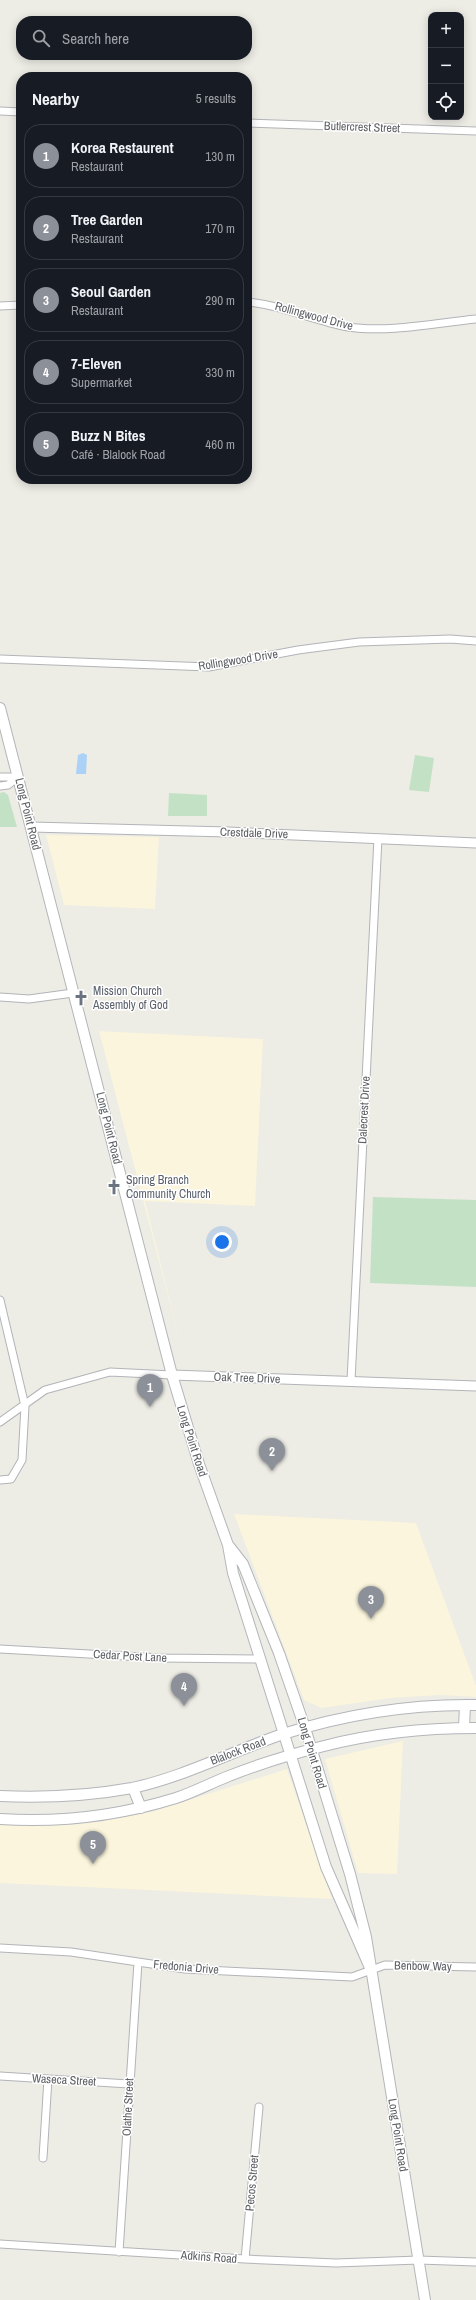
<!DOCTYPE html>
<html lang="en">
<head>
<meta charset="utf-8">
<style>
	body { margin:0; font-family:"Archivo Narrow",sans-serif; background:#20242c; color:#f1f3f6 }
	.controls { position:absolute; right:12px; top:12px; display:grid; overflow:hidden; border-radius:8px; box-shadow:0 2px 10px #0003 }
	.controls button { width:36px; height:36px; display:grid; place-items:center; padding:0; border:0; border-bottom:1px solid #363941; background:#171b24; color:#f1f3f6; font:20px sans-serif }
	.you { position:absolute; left:222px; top:1242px; width:14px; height:14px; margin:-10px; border:3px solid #fff; border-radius:50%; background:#1a73e8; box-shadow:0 0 0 6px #1a73e833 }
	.badge { display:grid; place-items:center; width:26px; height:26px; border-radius:50%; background:#8c9099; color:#fff; font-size:13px; font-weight:700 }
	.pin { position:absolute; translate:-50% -33px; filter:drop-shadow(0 1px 2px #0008) }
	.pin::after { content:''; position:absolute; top:21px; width:14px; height:12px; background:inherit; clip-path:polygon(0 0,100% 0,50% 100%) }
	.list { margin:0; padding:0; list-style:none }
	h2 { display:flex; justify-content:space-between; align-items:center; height:52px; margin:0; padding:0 16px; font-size:17px }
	h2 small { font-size:13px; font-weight:400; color:#9ea1a6 }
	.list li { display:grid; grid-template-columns:26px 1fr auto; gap:12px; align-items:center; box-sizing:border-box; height:64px; margin:0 8px 8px; padding:0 8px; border:1px solid #363941; border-radius:16px }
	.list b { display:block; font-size:15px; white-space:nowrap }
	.list p { margin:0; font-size:13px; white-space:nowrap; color:#9ea1a6 }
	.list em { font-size:13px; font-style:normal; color:#9ea1a6 }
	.icon { flex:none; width:22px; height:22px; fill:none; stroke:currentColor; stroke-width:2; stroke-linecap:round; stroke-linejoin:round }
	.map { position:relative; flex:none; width:476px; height:2300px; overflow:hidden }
	.search { position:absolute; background:#171b24; box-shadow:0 2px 10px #0003; left:16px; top:16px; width:236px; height:44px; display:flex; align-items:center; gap:10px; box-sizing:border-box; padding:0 14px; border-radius:16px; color:#9ea1a6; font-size:15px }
	.panel { position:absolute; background:#171b24; box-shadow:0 2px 10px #0003; left:16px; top:72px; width:236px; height:412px; border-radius:16px }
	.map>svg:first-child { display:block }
</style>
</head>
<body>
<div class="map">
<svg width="476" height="2300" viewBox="0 0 476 2300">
	<rect width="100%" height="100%" fill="#edece5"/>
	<path fill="#faf5dc" d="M46,835l113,2 -4,72 -91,-4z
		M99,1031l164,8 -8,167 -110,-5 39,156z
		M234,1514l182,9 60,163v11l-35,-2 -50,3 -70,10 -17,-8z
		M403,1741l-6,133 -39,-1 -33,-114z
		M287,1769l45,130 -332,-16v-58h73l78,-13z"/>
	<path fill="#c3e2c5" d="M415,755l19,3 -5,34 -20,-2z
		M4,792l4,3 9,32h-17v-34z
		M169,793l38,2v21h-39z
		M373,1197l103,3v87l-106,-4z"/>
	<path fill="#abd2f6" d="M83,753l4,2 -1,19h-10l2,-19z"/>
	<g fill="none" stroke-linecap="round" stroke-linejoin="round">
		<g stroke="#b2b4b8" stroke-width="9">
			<path id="minor" d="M0,111l21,1
				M247,123l229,8
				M247,302c35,3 67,19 101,25 39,6 88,-4 128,-8
				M0,306l21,-1
				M0,659l209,8 89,-17 61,-8 91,-3 26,2
				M0,777h18l-10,8 -8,1
				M0,997l29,2 44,-6
				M0,1300l25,106 -3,54 -11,19 -11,1
				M351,1381l27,-543
				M0,1422l45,-32 65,-18 62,3
				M0,1649l160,9 99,1
				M0,1948l71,4 114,17 167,8 33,-12 91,2
				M0,2076l129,8
				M43,2158l5,-79
				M0,2244l245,15 91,4 83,-3 57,2
				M119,2252l19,-290
				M245,2259l14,-152"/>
		</g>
		<g stroke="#b2b4b8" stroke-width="11">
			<path id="tertiary" d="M31,827l197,5 248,11
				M172,1375l304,11"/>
		</g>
		<g stroke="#b3b6ba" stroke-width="12">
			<path id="secondary" d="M0,708l172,667 27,89 29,81 5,28 93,294 45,103
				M229,1546l14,18 36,89 26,75 45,146 16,63 59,363
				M464,1728l1,-23
				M133,1788l8,20
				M0,1796c45,2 88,0 132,-8 52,-11 101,-37 151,-54 63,-20 127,-30 193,-29
				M0,1819c60,4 118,-3 176,-21 18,-6 35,-15 53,-22 30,-12 63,-22 95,-30 50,-13 100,-18 152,-18"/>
		</g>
		<use href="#minor" stroke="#fff" stroke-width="7"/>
		<use href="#tertiary" stroke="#fff" stroke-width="9"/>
		<use href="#secondary" stroke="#fff" stroke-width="10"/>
	</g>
	<defs>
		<g id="church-bare" transform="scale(1.2)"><path d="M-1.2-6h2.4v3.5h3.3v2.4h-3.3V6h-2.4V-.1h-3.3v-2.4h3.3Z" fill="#6b7280" stroke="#fff" stroke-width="2.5" paint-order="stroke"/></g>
	</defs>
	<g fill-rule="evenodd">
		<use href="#church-bare" x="81" y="998"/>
		<use href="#church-bare" x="114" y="1187"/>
	</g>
	<g text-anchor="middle" stroke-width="3" stroke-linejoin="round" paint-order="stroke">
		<g font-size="12" fill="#5c5f63" stroke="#fff">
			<text transform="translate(362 127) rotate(2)" y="4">Butlercrest Street</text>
			<text transform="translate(314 316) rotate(15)" y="4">Rollingwood Drive</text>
			<text transform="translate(238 660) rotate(-9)" y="4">Rollingwood Drive</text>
			<text transform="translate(28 814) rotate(76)" y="4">Long Point Road</text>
			<text transform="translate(254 833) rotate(2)" y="4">Crestdale Drive</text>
			<text transform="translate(364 1110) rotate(-87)" y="4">Dalecrest Drive</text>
			<text transform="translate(109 1128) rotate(76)" y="4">Long Point Road</text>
			<text transform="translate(247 1378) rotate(2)" y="4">Oak Tree Drive</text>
			<text transform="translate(192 1441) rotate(72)" y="4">Long Point Road</text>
			<text transform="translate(130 1656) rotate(3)" y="4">Cedar Post Lane</text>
			<text transform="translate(238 1751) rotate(-21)" y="4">Blalock Road</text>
			<text transform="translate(312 1753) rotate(73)" y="4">Long Point Road</text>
			<text transform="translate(423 1966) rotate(1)" y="4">Benbow Way</text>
			<text transform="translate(186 1967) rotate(5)" y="4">Fredonia Drive</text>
			<text transform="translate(64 2080) rotate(3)" y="4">Waseca Street</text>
			<text transform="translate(128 2107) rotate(-87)" y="4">Olathe Street</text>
			<text transform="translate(398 2135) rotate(81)" y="4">Long Point Road</text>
			<text transform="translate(252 2183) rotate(-85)" y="4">Pecos Street</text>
			<text transform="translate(209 2257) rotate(4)" y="4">Adkins Road</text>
		</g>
		<g font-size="12" fill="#5b616d" stroke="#fff" text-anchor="start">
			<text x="93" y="995">Mission Church<tspan x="93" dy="14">Assembly of God</tspan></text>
			<text x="126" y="1184">Spring Branch<tspan x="126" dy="14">Community Church</tspan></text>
		</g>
	</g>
</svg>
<div class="controls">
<button>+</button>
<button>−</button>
<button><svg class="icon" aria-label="locate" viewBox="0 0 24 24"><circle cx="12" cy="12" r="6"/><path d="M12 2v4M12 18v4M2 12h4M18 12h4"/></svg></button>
</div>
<div class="you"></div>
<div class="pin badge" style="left:150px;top:1407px">1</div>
<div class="pin badge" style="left:272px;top:1471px">2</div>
<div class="pin badge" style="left:371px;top:1619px">3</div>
<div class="pin badge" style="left:184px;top:1706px">4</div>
<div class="pin badge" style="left:93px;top:1864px">5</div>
<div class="search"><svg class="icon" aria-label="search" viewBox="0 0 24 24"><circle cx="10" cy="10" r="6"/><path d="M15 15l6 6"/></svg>Search here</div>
<section class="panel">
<h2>Nearby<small>5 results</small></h2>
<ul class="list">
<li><span class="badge">1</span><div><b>Korea Restaurent</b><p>Restaurant</p></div><em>130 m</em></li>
<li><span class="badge">2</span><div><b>Tree Garden</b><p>Restaurant</p></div><em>170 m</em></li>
<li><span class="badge">3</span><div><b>Seoul Garden</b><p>Restaurant</p></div><em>290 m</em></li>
<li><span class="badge">4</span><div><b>7-Eleven</b><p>Supermarket</p></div><em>330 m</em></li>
<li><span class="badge">5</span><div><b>Buzz N Bites</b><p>Café · Blalock Road</p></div><em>460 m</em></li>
</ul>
</section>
</div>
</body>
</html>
